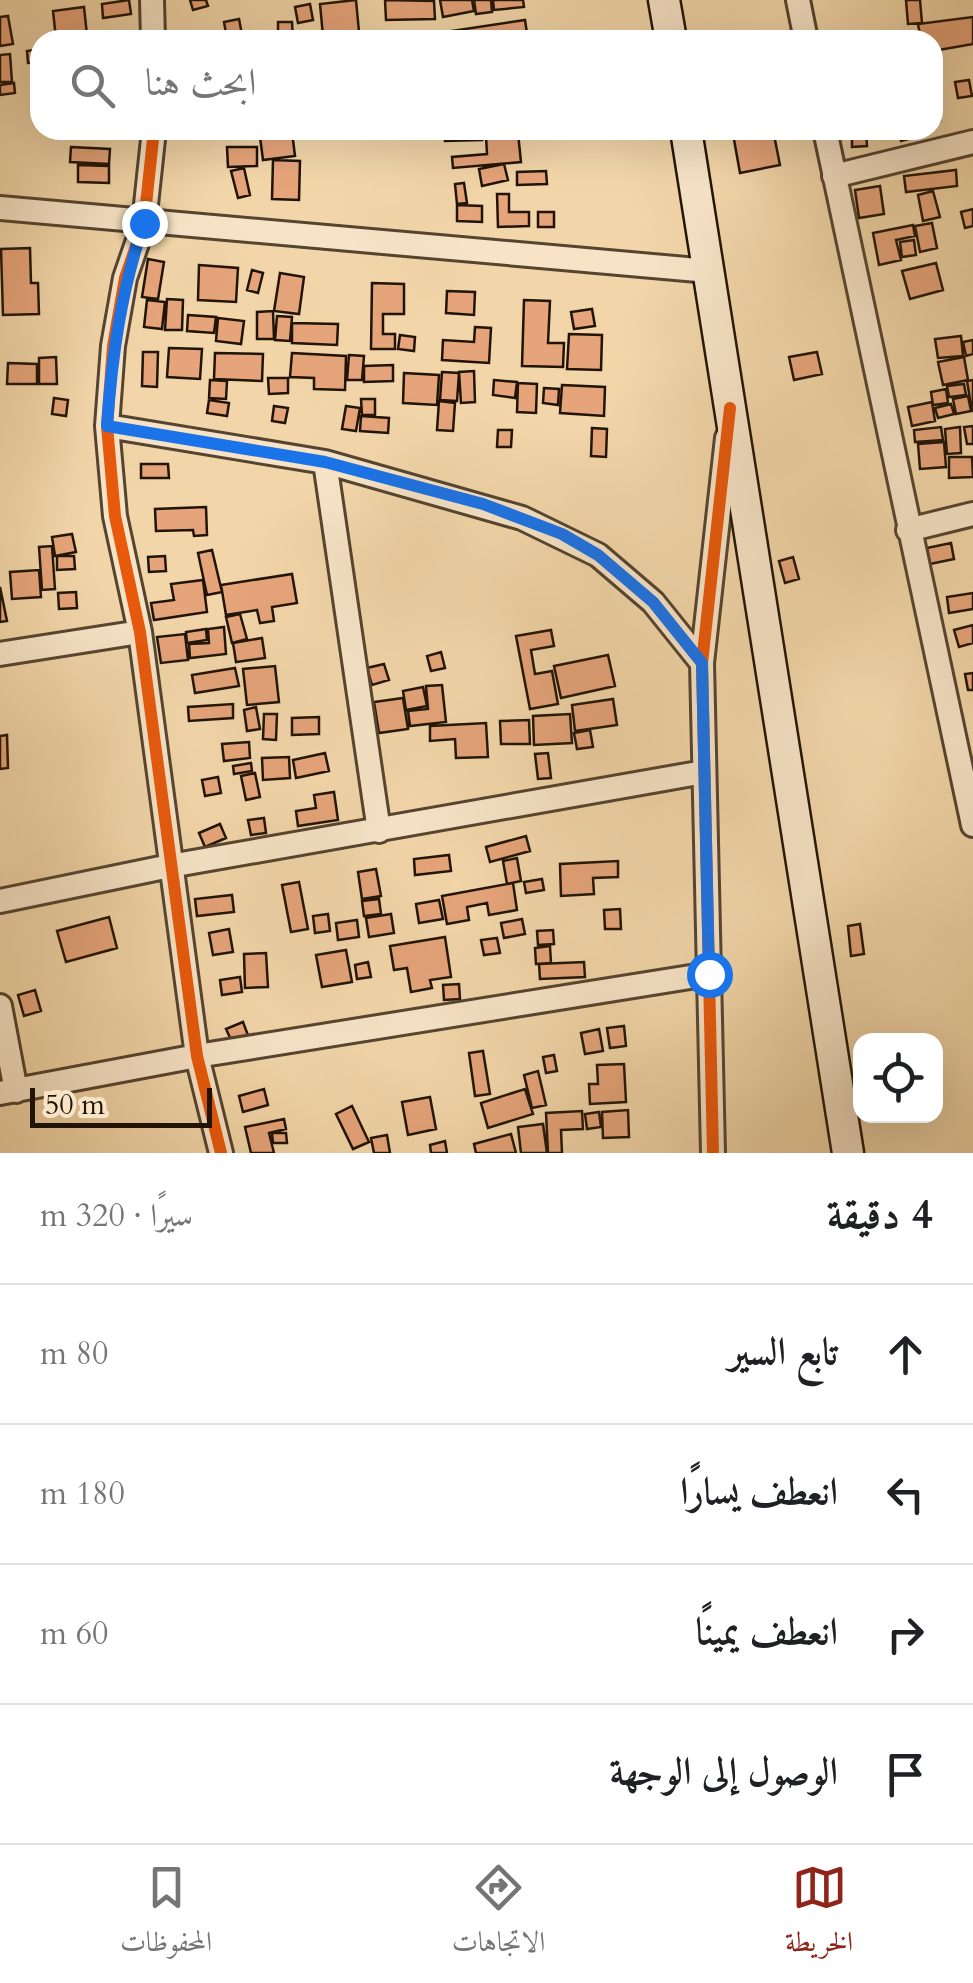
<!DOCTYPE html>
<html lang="ar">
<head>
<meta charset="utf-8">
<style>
	body { margin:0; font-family:Cardo,Amiri,serif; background:#f6f6f6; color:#202124; direction:rtl }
	.controls { position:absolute; right:30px; bottom:30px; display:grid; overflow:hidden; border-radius:20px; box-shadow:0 10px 40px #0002 }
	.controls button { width:90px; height:90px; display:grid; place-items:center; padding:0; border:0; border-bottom:2px solid #e0e0e0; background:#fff; color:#202124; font:50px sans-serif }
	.scale { position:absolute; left:30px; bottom:25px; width:182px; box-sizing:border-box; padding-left:10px; border:5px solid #211406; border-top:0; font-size:28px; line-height:35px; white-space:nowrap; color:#211406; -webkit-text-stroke:8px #f7e4c7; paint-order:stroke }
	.stop { position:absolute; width:30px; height:30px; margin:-22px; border:8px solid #1a73e8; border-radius:50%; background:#fff }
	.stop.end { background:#1a73e8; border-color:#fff; box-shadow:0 2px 10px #0008 }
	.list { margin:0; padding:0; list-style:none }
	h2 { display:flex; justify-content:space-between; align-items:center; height:130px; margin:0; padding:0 40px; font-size:42px }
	h2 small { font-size:32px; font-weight:400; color:#757577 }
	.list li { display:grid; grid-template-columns:65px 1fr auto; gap:30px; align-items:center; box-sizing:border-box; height:140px; padding:0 40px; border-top:2px solid #e0e0e0 }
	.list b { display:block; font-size:38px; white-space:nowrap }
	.list em { font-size:32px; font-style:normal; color:#757577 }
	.icon { flex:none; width:55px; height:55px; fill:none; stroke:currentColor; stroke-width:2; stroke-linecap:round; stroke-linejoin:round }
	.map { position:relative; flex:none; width:973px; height:1153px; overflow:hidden; direction:ltr }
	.search { position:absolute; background:#fff; box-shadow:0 10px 40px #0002; left:30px; right:30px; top:30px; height:110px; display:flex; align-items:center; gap:25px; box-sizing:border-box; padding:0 35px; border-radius:30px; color:#757577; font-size:38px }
	.sheet { height:690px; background:#fff }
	nav { display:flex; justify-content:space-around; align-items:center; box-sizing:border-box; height:140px; border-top:2px solid #e0e0e0; background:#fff; font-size:28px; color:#757577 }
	nav a { display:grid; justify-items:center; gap:5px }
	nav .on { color:#8f2418 }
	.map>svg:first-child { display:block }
</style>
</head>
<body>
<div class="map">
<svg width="973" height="1153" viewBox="0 0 973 1153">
	<rect width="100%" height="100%" fill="#f2d6a9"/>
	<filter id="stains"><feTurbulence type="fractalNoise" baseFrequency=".002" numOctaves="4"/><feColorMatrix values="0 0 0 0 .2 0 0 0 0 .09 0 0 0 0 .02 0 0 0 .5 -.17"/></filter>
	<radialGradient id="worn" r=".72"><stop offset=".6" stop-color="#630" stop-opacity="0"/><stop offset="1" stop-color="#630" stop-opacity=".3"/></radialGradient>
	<path fill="#e6a47a" stroke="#211406" stroke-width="2.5" d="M129,0l2,14 -28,4 -1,-14z
		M190,0h16l2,6 -15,4z
		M356,0l3,32 -36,4 -3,-32z
		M385,0l49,1 1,18 -49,1z
		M440,0h32l2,11 -31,6z
		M474,0h17l1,12 -16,2z
		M493,0h30l1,7 -30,3z
		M906,0h14l2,23 -14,1z
		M310,4l3,16 -15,3 -3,-16z
		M84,7l3,28 -31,4 -3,-28z
		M8,16l5,28 -13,2v-29z
		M973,17v27l-40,7v-11h-12l-3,-16z
		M239,19l4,21h-47l30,-7 -2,-11z
		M525,20l3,20h-81l-2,-8z
		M278,22h14l1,18h-15z
		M439,34l1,6h-30v-4z
		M40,49v13l-12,1 -1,-12z
		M10,54l2,28h-12v-27z
		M969,80l3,16 -14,2 -3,-16z
		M14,83l1,10 -15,2v-10z
		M938,103l2,18h-7v-17z
		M68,130h14l1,6 -14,2z
		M445,130h36l1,10 -37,1z
		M754,130h19l7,35 -40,8 -7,-39z
		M852,130h14l1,16 -15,1z
		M898,130h27l2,4 -26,7z
		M292,132l3,24 -32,4 -3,-23z
		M518,133l3,29 -68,6 -1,-11 35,-3 -1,-18z
		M71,147l39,2 -1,15 -39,-2z
		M227,147h30v19l-29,1z
		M273,160l27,1 -1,39 -27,-1z
		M504,164l4,16 -26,6 -3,-17z
		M78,165l31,1v17l-31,-1z
		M244,168l6,27 -12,3 -7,-27z
		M956,170l1,16 -51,6 -2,-16z
		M546,171l1,13 -30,1v-13z
		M464,183l3,20 -10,1 -2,-20z
		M880,186l4,28 -25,4 -4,-28z
		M933,191l7,26 -17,4 -5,-26z
		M497,194h12v18h20v14l-31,1z
		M457,205l25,1v16l-25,-1z
		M973,209v17l-8,2 -4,-16z
		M538,212h16v15h-16z
		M932,223l5,25 -17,4 -5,-26z
		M913,225l2,11 -19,4 5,20 -22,5 -6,-32z
		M914,240l2,15 -14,2 -2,-15z
		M30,248l1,35h7l1,31 -36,1 -2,-66z
		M148,259l16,3 -6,37 -16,-2z
		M936,263l7,27 -33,9 -8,-28z
		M199,265l39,3 -2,34 -38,-2z
		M252,270l11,3 -5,20 -11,-3z
		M280,273l24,4 -5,37 -25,-3z
		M372,283l32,1v30h-21v20h12v15h-24z
		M447,291l28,1 -1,23 -28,-2z
		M167,299l16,1 -1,30h-17z
		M147,300l18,2 -3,27 -18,-2z
		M524,300l26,1 -2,42h16l-1,24 -41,-1z
		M592,309l3,17 -21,3 -3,-17z
		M273,311l1,28h-17v-27z
		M188,315l28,2 -2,16 -27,-2z
		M277,316l15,1 -2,24 -15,-1z
		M218,318l26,3 -3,23 -25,-3z
		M292,323l46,1 -1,21 -45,-2z
		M475,327l16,1 -2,35 -47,-3 1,-20 31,2z
		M569,334l33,1 -1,35 -34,-1z
		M400,335l15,2 -1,14 -16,-2z
		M961,336l2,20 -25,2 -3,-19z
		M973,340v14l-7,2 -3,-14z
		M169,348l33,1 -2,30 -33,-2z
		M143,352h15l-1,35 -15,-1z
		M817,352l5,22 -28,6 -5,-23z
		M215,353l48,1 -1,27 -48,-2z
		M292,353l54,3 -1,34 -31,-1v-11l-24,-1z
		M349,355l15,1 -2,24h-15z
		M56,357l1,27h-18v-26z
		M964,357l4,23 -25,5 -5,-23z
		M8,363l29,1v20h-30z
		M393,365v16l-29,1v-16z
		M474,371l1,31 -14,1 -2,-31z
		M442,372l17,1 -2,28 -17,-1z
		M404,373l35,2 -2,30 -34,-2z
		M268,378h20v15l-19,1z
		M210,380l17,1 -1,18 -17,-1z
		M494,380l23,2 -2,16 -22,-3z
		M973,380v31h-1l-5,-30z
		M518,383l19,1 -1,29 -19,-1z
		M964,384l2,11 -17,2 -2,-11z
		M562,385l43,2 -1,29 -44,-3z
		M544,388l15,1 -1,16 -15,-2z
		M946,389l2,14 -15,2 -2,-13z
		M968,396l3,15 -15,3 -3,-15z
		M54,398l14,2 -2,16 -14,-2z
		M361,399h14v16h-13z
		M209,400l20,3 -2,13 -20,-3z
		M439,401l16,2 -2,28 -16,-1z
		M932,402l3,19 -23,5 -4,-19z
		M951,404l3,10 -16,4 -3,-10z
		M274,406l14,2 -3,15 -13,-2z
		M346,406l14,2 -4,23 -14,-2z
		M361,416l28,2 -1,15 -28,-2z
		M973,426v18h-6l-3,-17z
		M941,427l2,13 -28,2 -1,-12z
		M960,427l1,26 -14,1 -2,-25z
		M592,428l15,1 -1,28 -15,-1z
		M498,430h14l-1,17h-14z
		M944,442l2,25 -26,2 -2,-25z
		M949,457h23l1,20 -24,1z
		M141,464h27l1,14h-28z
		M206,507l1,28 -13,1 -1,-6 -37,1 -1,-22z
		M72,534l4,18 -21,4 -3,-19z
		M951,543l3,16 -24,5 -3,-16z
		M52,546l3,43 -13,1 -3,-43z
		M212,550l10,42 -15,3 -9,-42z
		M57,556h17l1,13 -18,1z
		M165,556l1,15 -17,1 -1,-15z
		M793,557l6,22 -14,4 -6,-22z
		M39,570l2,27 -29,2 -2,-27z
		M292,574l5,29 -25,4 2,14 -14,2 -3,-13 -31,5 -5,-30z
		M203,580l4,32 -53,8 -3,-17 23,-3 -3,-16z
		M0,587l7,34 -7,1z
		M76,592l1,16 -18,1 -1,-16z
		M973,593v16l-24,4 -2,-16z
		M240,614l7,25 -15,4 -6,-26z
		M973,625v18l-14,4 -5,-17z
		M224,627l2,27 -36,4 -1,-14 20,-1 -1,-14z
		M206,629l1,11 -20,3 -1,-11z
		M551,630l3,16 -23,4 4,24 17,-3 6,33 -28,5 -14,-73z
		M185,634l3,26 -27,3 -4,-26z
		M262,638l3,20 -29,4 -3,-19z
		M441,652l4,16 -14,3 -4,-15z
		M608,655l7,31 -54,12 -7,-32z
		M384,664l5,16 -17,5 -5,-17z
		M275,666l4,36 -32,3 -4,-36z
		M235,668l4,18 -44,7 -3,-18z
		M973,673v17h-5l-3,-16z
		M442,685l4,37 -36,4 -2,-15 20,-2 -2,-23z
		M423,687l4,19 -21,4 -3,-19z
		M403,698l5,31 -29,4 -5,-31z
		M613,699l4,26 -42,6 -3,-26z
		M233,704v14l-44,3 -1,-14z
		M256,707l4,22 -13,2 -3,-21z
		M264,714h13l-1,26 -13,-1z
		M570,714l2,29 -38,2 -1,-29z
		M319,717v17l-27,1v-17z
		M529,720l1,24h-29l-1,-23z
		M486,723l2,34 -32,1 -1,-19 -25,2v-15z
		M590,730l3,17 -16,2 -3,-16z
		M7,735l1,33 -8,1v-33z
		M249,742l1,16 -26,3 -2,-17z
		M325,753l4,18 -33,7 -3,-18z
		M548,753l3,25 -13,1 -3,-25z
		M289,757l1,21 -27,2 -1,-22z
		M251,763l1,8 -18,3 -1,-8z
		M255,773l5,24 -14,3 -5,-24z
		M218,777l3,16 -16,3 -3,-16z
		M334,792l4,28 -40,6 -2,-15 20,-3 -2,-13z
		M264,818l2,15 -15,2 -3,-15z
		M220,824l6,14 -21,9 -6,-14z
		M526,836l4,15 -40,11 -4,-15z
		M449,855l2,16 -36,4 -1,-16z
		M517,858l4,23 -14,3 -4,-23z
		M618,861v16l-25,1 1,16 -33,2 -1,-32z
		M376,869l5,27 -19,3 -4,-27z
		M542,879l2,11 -18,3 -2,-11z
		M299,882l9,47 -17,3 -9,-47z
		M513,883l4,27 -28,5 -2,-12 -20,4 2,13 -22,4 -5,-28z
		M232,895l2,17 -37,4 -2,-17z
		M379,899l2,15 -17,2 -2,-15z
		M439,900l4,19 -24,4 -3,-19z
		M620,909l1,20h-16l-1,-19z
		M328,914l2,17 -15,2 -2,-17z
		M391,914l3,19 -25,4 -3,-19z
		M109,917l8,31 -51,14 -9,-31z
		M522,919l3,15 -21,4 -3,-15z
		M357,920l2,17 -21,3 -2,-17z
		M860,924l4,30 -13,2 -3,-30z
		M229,929l4,23 -20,3 -4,-22z
		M553,930l1,14 -16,1 -1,-14z
		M445,937l6,40 -21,3 2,8 -21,4 -4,-24 -13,2 -4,-24z
		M497,938l3,15 -16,2 -3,-15z
		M550,946l1,17 -15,1 -1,-16z
		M346,950l6,32 -30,5 -6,-32z
		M266,953l2,34 -23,1 -1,-34z
		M368,962l3,15 -14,2 -2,-14z
		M584,962l1,15 -45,2 -1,-15z
		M240,977l2,15 -20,3 -2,-15z
		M459,984l1,15 -16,1 -1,-15z
		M35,990l6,21 -17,5 -6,-21z
		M243,1022l6,16 -16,6 -7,-15z
		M624,1026l2,20 -16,2 -3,-20z
		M599,1029l4,22 -18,3 -4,-21z
		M483,1051l7,43 -15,2 -6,-43z
		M554,1055l3,16 -11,2 -3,-16z
		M624,1064l2,38 -36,2 -1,-20h9l-1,-19z
		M538,1071l8,34 -14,3 -8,-33z
		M264,1089l4,16 -25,7 -4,-16z
		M525,1089l8,25 -45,14 -7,-25z
		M430,1097l6,32 -28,6 -6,-33z
		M352,1106l17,36 -16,7 -17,-35z
		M628,1110l1,27 -26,1 -1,-26z
		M582,1111l1,18 -22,1 1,23h-14l-2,-40z
		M599,1112l2,15 -14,2 -2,-15z
		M284,1119l2,10 -17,4 5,20h-23l-6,-26z
		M543,1124l4,29h-26l-3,-26z
		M272,1133h14l1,10h-14z
		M511,1134l5,19h-40l-2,-9z
		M387,1135l3,18h-16l-3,-15z
		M445,1141l2,12h-16l-1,-8z"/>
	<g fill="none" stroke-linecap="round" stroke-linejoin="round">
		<g stroke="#55442f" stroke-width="28">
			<path id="minor" d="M152,0l1,40
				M798,0l8,40
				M154,130l-10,93 -19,55 -12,68 -6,80 8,90 25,116 57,424 24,97
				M825,130l148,695
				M834,176l139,-34
				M0,208l709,63
				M107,426l218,36 197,56 76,37 55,47 49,61
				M325,462l54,369
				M908,530l65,-16
				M0,654l140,-22
				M0,901l170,-35 534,-94
				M0,1006l16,85
				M0,1093l197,-37 512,-82
				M713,1153l-11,-490 25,-225"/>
		</g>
		<g stroke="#211406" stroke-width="35">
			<path id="secondary" d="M664,0l7,40
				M686,130l162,1023"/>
		</g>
		<use href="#minor" stroke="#f7e4c7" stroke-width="22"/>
		<use href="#secondary" stroke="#f7e4c7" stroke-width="30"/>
		<g stroke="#f7e4c7" stroke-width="19">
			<path id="cycleway" d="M154,130l-10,93 -19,55 -12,68 -6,80 8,90 25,116 57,424 24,97
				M713,1153l-11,-490 28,-255"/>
		</g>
		<use href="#cycleway" stroke="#e8590c" stroke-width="12"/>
	</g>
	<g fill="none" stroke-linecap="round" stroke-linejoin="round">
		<path stroke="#1a73e8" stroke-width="12" d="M144,223c-23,68 -32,132 -37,203l218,36 158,42 79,30 36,21 55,47 49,61 7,311"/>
	</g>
	<rect width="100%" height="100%" filter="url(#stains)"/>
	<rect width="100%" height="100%" fill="url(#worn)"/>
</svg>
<div class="controls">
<button><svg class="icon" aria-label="locate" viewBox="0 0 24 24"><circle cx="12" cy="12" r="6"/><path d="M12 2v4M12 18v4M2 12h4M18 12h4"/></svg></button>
</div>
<div class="scale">50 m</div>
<div class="stop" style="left:709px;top:974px"></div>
<div class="stop end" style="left:144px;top:223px"></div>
<div class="search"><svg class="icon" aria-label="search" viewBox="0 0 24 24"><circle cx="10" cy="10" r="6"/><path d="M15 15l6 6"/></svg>ابحث هنا</div>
</div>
<section class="sheet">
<h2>4 دقيقة<small>سيرًا · 320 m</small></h2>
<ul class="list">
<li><svg class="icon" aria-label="ahead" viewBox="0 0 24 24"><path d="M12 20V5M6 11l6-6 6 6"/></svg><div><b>تابع السير</b></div><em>80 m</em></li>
<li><svg class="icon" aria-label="left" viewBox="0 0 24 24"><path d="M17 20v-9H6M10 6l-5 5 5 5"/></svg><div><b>انعطف يسارًا</b></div><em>180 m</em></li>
<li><svg class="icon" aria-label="right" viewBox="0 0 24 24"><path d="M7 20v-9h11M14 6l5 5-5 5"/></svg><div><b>انعطف يمينًا</b></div><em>60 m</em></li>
<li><svg class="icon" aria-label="arrive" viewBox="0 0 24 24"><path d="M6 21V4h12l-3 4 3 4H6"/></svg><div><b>الوصول إلى الوجهة</b></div></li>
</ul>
</section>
<nav>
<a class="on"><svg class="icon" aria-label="map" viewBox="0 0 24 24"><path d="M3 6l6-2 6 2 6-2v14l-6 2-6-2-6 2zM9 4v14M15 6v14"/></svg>الخريطة</a>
<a><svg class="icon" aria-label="directions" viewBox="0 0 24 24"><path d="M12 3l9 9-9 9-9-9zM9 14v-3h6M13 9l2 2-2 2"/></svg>الاتجاهات</a>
<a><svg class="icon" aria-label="saved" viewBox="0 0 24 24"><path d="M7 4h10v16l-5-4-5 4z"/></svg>المحفوظات</a>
</nav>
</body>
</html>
